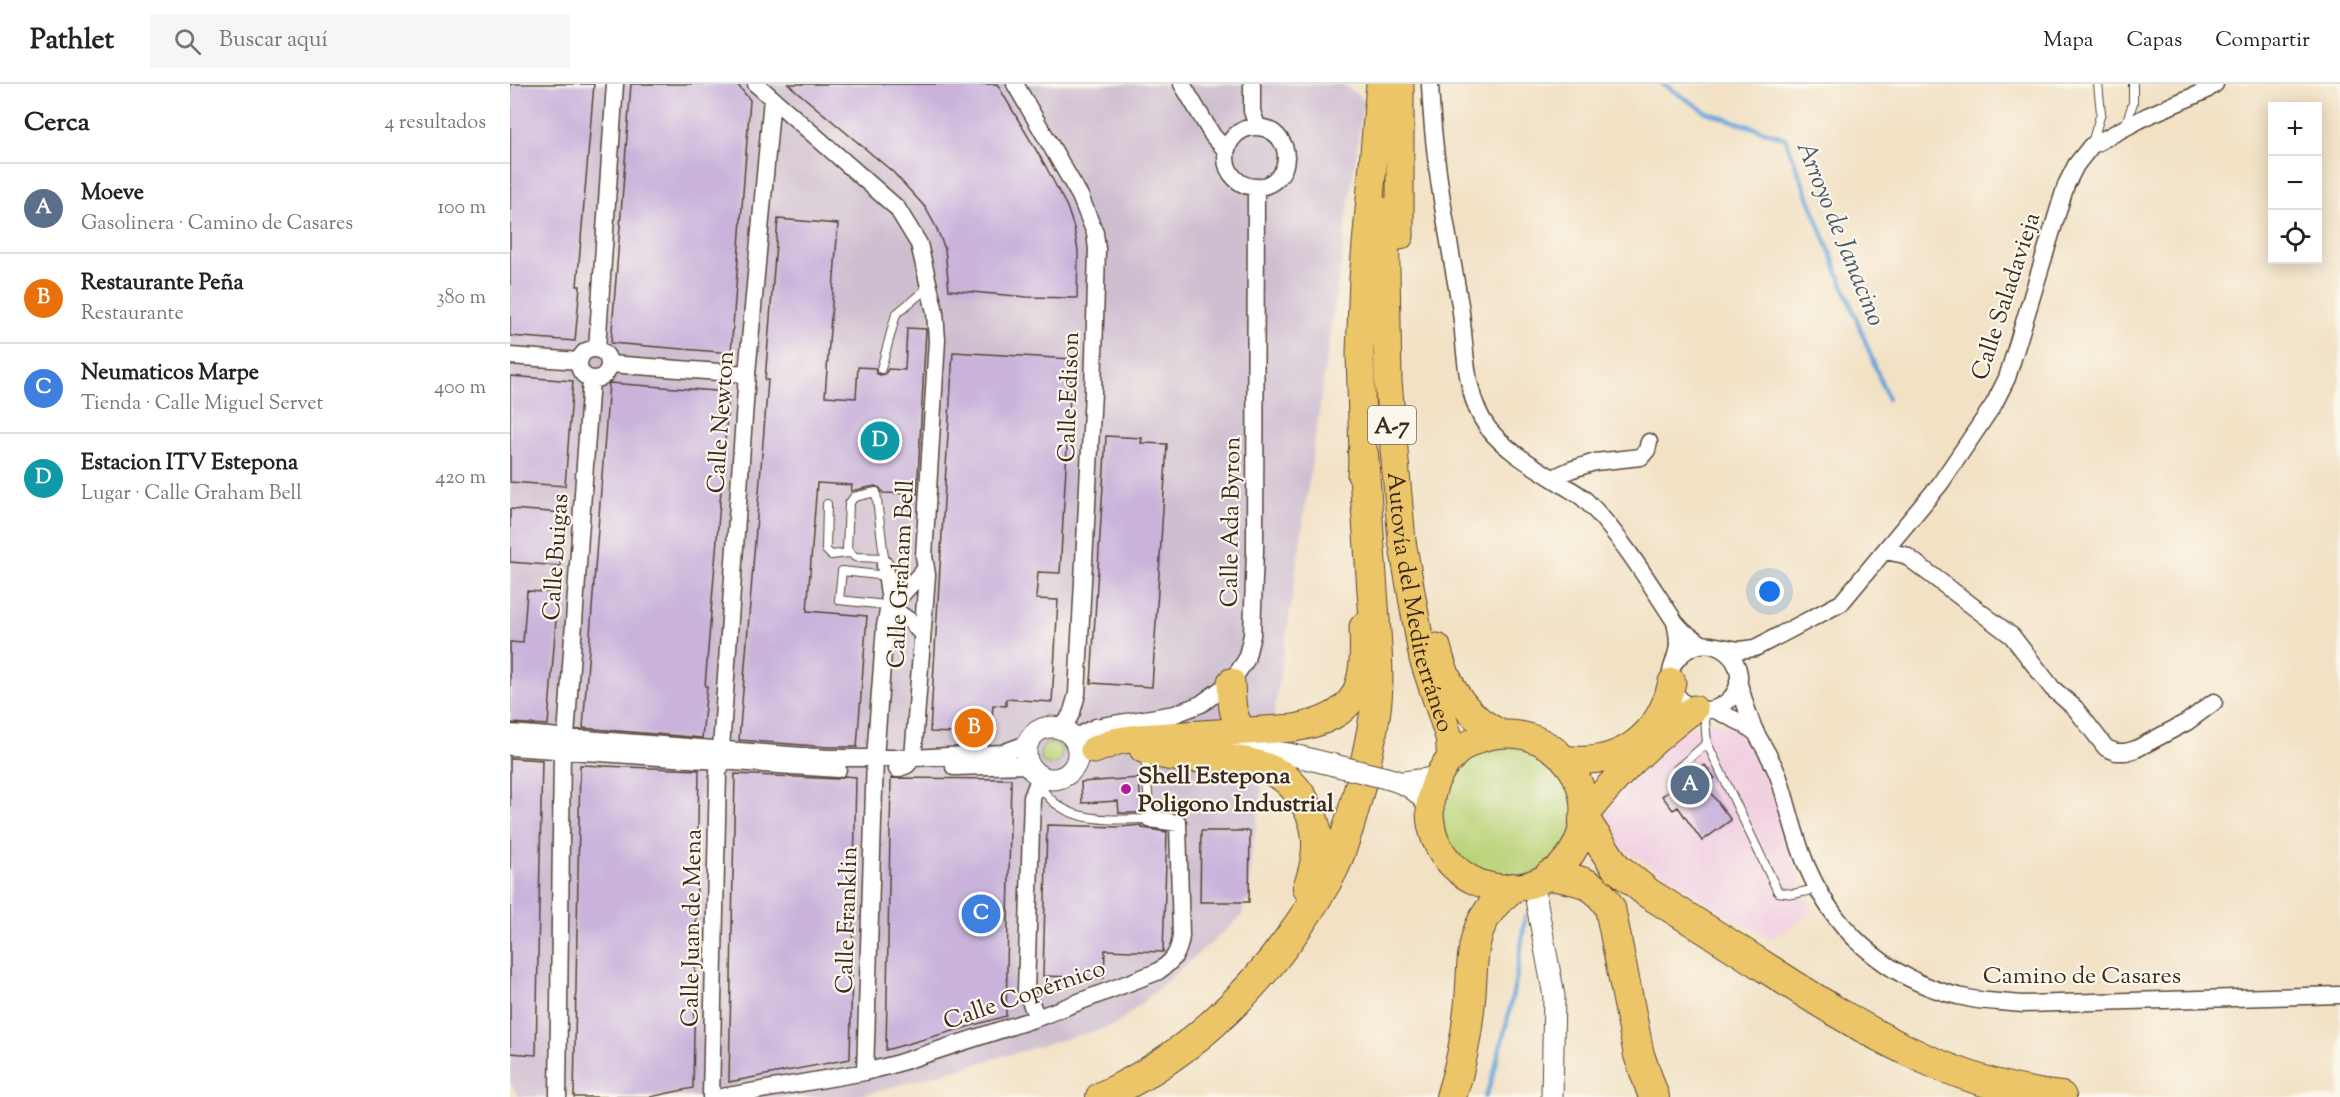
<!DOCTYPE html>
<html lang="es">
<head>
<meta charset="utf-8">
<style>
	body { margin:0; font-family:"Sorts Mill Goudy",serif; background:#f6f6f6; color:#222 }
	.controls { position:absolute; right:18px; top:18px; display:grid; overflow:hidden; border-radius:0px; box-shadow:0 3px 15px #0003 }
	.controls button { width:54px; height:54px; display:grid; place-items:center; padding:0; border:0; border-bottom:2px solid #e0e0e0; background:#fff; color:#222; font:30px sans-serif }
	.you { position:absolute; left:1260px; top:508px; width:21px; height:21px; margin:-15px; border:4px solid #fff; border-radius:50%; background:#1a73e8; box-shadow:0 0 0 9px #1a73e833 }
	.badge { display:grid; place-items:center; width:39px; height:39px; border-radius:50%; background:#b5179e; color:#fff; font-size:20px; font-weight:700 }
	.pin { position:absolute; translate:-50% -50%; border:3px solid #fff; box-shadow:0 2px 6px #0006 }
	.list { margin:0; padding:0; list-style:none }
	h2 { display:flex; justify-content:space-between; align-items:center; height:78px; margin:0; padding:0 24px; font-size:26px }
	h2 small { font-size:20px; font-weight:400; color:#767676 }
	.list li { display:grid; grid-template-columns:39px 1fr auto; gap:18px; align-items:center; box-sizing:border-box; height:90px; padding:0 24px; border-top:2px solid #e0e0e0 }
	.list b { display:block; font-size:22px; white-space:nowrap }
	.list p { margin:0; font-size:20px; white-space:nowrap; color:#767676 }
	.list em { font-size:20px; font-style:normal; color:#767676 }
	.icon { flex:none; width:33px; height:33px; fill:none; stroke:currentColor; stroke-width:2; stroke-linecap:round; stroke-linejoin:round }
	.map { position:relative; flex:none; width:1830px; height:1013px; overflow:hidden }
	header { display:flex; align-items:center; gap:36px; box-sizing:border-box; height:84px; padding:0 30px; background:#fff; border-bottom:2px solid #e0e0e0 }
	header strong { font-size:28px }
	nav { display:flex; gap:33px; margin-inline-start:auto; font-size:21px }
	.search { width:420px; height:54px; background:#f6f6f6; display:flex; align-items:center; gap:15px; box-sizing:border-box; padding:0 21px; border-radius:0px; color:#767676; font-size:22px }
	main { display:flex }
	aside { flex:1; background:#fff }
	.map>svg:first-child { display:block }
</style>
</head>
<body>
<header>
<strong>Pathlet</strong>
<div class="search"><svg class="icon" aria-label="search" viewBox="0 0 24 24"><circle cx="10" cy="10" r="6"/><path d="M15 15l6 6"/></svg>Buscar aquí</div>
<nav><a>Mapa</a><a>Capas</a><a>Compartir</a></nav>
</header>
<main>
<aside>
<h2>Cerca<small>4 resultados</small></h2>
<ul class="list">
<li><span class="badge" style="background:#5c6f8a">A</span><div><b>Moeve</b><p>Gasolinera · Camino de Casares</p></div><em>100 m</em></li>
<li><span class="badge" style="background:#e8710a">B</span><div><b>Restaurante Peña</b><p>Restaurante</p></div><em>380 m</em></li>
<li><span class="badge" style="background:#3f7fe0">C</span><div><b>Neumaticos Marpe</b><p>Tienda · Calle Miguel Servet</p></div><em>400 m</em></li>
<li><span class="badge" style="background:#0f9aa8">D</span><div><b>Estacion ITV Estepona</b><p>Lugar · Calle Graham Bell</p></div><em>420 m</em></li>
</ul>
</aside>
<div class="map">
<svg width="1830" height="1013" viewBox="0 0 1830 1013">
	<rect width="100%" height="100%" fill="#fbf7ec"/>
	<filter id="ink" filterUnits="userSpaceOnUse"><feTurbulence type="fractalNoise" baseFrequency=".0167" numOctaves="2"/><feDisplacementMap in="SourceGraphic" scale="12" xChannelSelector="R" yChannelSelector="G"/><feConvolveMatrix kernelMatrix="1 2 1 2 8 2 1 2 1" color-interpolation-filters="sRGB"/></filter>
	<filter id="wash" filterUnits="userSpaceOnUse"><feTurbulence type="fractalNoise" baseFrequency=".008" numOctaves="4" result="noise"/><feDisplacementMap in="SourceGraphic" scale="24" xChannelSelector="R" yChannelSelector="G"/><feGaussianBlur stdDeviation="1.35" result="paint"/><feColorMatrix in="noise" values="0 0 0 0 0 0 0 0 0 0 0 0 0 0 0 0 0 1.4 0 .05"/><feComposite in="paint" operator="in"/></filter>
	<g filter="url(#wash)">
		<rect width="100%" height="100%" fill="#f2e1c4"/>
		<path fill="#f1d0e2" d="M1202,637l24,7 27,41 23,72 27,72 -42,26 -42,-22 -111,-72 -10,-17 -4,-20 80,-80z"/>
		<path fill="#cebed0" d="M0,0h832l22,16 -73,506 -49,310 -126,109 -260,72h-337l-9,-14z"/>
		<path fill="#b9d276" stroke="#7a7e4a" stroke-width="1.5" d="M530 670a11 11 0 1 1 22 0a11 11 0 1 1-22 0Z
			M932 729a66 66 0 1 1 132 0a66 66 0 1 1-132 0Z"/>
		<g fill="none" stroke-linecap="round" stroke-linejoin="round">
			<path stroke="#65a4d7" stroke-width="4.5" d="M1153,0l43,28 79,26 103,261
				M975,1013c7,-15 11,-32 15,-48 12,-44 20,-87 25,-132"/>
		</g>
		<g id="blocks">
			<path fill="#c9b3db" d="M0,0h84l-17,202h3l-5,55 -65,-5z
				M121,0h106l13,16 -19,253 -120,-10z
				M278,0h209l48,81 22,42 7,21 4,23 -1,47 -50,-1 -78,-7 -4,-41 -9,-22 -11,-20 -32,-35z
				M268,135l60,5 -13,172 31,2 2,-31 17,1 1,5 4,2 5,-1 3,-5 17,1 2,-42 19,1 -9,165 -34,-1 -3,-5 -5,-2 -24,5 1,-6 -35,-2 -10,128 60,5 -10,131h-29l-89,-7 29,-360h-3z
				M443,268l119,7 -12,214 -22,-1 -2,27 22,1 -6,102 -46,-3v7l-13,-1 -2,25h-37v3l-24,-1z
				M0,292l63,5 -8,105 -55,-4z
				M99,299l120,9 -24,294h2l-5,52 -119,-10z
				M596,352l36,2 -1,5 26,1 -15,243 -61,-4z
				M0,425l54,4 -4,53 -50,-4z
				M17,507l31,2 -10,132 -38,-2v-81l13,1z
				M0,674l32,2 -6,295 -26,-2z
				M70,681l119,5 -6,318 -43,9h-76z
				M1195,681l10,13 -10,7 26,35 -29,21 -24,-34 -5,3 -11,-14 10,-7 6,-1 3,-6z
				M225,690l102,5 8,-3 11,1 -6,282 -121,23z
				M381,694l120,1 -5,237 -120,34z
				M629,694l2,35h-22l-1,-12 -36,2 -1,-21z
				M537,741l73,2 22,-2v3l7,1 18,3 -4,120 -58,-2 -1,28 -61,-2z
				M691,747h49l-1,71h-49z"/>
		</g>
	</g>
	<g filter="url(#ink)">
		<use href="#blocks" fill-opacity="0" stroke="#564537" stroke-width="1.5"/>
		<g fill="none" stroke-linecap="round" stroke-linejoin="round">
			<g stroke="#564537" stroke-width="10">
				<path id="service" d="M1615,43l8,-24v-19
					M1582,59l9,-30 -3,-29
					M371,285l15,-55 34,-28
					M317,420l-1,46 5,5 18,-2
					M374,474l-29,-1 -8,-8 2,-45 5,-7 22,-5 9,73
					M376,521l-47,-5 3,-29 45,5
					M1197,659l71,149 15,2 24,-5
					M528,698c23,44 70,37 112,37l-5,-65
					M1164,699l3,-14 30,-26 -3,-33"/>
			</g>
			<g stroke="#564537" stroke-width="19">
				<path id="minor" d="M246,0l141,124 22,36 16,68 2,28 -13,216 3,19 -14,183 -6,7 -10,4
					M505,0l65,112 15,37 2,16 -4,143 -16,302 -5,18 -9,17
					M672,0l31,52 13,14
					M742,0v27l5,15
					M920,0c3,77 17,146 30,221 6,39 3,90 28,123 18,23 47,39 72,55 7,5 16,9 23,15 32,29 68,87 92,124l9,10 18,12
					M716 73a30 30 0 1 1 60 0a30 30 0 1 1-60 0Z
					M69 280a15 15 0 1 1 30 0a15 15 0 1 1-30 0Z
					M87,265l18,-265
					M0,272l69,5
					M100,280l137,10
					M1043,394l17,-8 25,-8 46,-5 6,-7 2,-8
					M1375,467l20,4 107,81 40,52 23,20 31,40 10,4h10l10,-3 51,-27 27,-20
					M375,481l5,37
					M384,519l32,-35
					M384,526l16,11 12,13
					M1207,562l22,4 16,-2 86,-45 99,-119 54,-80 13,-26 59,-193 10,-20 15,-19 56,-30 58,-25 10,-7
					M1164,579c32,-46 88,4 55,37 -8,8 -19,11 -30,10 -17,-3 -30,-20 -28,-38 2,-9 6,-17 7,-27 0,-8 -1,-15 -3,-23
					M1228,597c6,18 10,36 18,52 8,15 17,28 23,45 10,30 16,62 29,91 30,69 90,117 164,130 17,3 34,3 50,5l318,-9
					M1203,625l31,15 12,9
					M0,649l318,25h85l89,-5 25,-9
					M56,653l25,-358
					M564,654l22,-11 79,-13 26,-10 30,-22 15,-22 6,-25 3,-85 1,-363
					M0,663l328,22
					M211,665l26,-375 25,-276
					M444,683l74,-2
					M527,934l-11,-27 6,-194 8,-20
					M355,988l10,-314 10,-132 3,-15
					M48,1013l4,-347
					M201,1013l7,-325 5,-9
					M212,1013l143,-25 27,-7 145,-47 120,-46c15,-10 22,-18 24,-36l-3,-113 -28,-4"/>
			</g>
			<g stroke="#564537" stroke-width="23">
				<path id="tertiary" d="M516 669a26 26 0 1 1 52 0a26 26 0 1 1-52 0Z
					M713,662l66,8 45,11
					M876,694c20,5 32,12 44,29
					M893,698l24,-3 11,-4
					M1023,799l21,113 -2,101"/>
			</g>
			<g stroke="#564537" stroke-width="29">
				<g id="trunk">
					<path d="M890,0v152"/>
					<path id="s1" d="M875,127l3,170 14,160 21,118 26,78 2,22"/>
					<path d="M851,391l2,-21 -3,-101 3,-74 17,-195"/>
					<path d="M927,563c9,37 29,71 65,87"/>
					<path d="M721,598c1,19 0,34 12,49"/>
					<circle cx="997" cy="727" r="77"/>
					<path d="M584,666l24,-9 20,-3 156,-10c64,-11 72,-40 69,-101"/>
					<path d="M1054,675c56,8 96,-23 108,-77"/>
					<path d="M1074,733c32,-43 68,-76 110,-108"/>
				</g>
			</g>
			<g stroke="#564537" stroke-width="32">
				<path id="motorway" d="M634,664c8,2 17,6 26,7 34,4 89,2 116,24 9,8 17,19 22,29 14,25 10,54 0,80
					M1074,735l32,48 32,26c40,25 80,50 120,76 90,58 184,117 293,128
					M1040,791c29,5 45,6 60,33l29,147 15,42
					M591,1013c82,-37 149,-100 199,-174 12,-18 26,-38 35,-58 14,-35 24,-72 32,-109 4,-20 9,-41 10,-62 2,-32 -2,-64 -4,-96 -3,-48 -7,-96 -10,-144
					M941,1013c9,-28 15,-57 18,-87 6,-51 -4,-86 43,-122"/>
			</g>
			<use href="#service" stroke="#fff" stroke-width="8"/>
			<use href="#minor" stroke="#fff" stroke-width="16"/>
			<use href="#tertiary" stroke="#fff" stroke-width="21"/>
			<use href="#trunk" stroke="#ecc569" stroke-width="27"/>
			<use href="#motorway" stroke="#ecc569" stroke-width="30"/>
			<g stroke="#564537" stroke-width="23" stroke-linecap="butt">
				<path id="tertiary-bridge" d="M824,681l52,13"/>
			</g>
			<use href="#tertiary-bridge" stroke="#fff" stroke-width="21"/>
		</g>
	</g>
	<circle fill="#b5179e" stroke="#fbf7ec" stroke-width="2" cx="616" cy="705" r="6"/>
	<g text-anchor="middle" stroke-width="4.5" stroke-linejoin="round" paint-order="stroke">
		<rect fill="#fbf7ec" stroke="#75685c" stroke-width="1.5" x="858" y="322" width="48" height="38" rx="4.5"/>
		<g font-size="22" font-weight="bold" fill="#3b2a1e">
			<text x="882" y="349">A-7</text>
		</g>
		<g font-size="24" fill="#3b2a1e" stroke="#fbf7ec">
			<text transform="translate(1495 212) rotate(-72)" y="8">Calle Saladavieja</text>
			<text transform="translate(558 313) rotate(-88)" y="8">Calle Edison</text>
			<text transform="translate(210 338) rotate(-86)" y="8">Calle Newton</text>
			<text transform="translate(720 438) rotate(-89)" y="8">Calle Ada Byron</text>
			<text transform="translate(45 473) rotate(-86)" y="8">Calle Buigas</text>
			<text transform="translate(390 490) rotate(-87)" y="8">Calle Graham Bell</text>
			<text dy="8" stroke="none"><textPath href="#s1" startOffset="394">Autovía del Mediterráneo</textPath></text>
			<text transform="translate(336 836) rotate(-88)" y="8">Calle Franklin</text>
			<text transform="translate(181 844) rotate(-89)" y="8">Calle Juan de Mena</text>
			<text x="1572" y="899">Camino de Casares</text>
			<text transform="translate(514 910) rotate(-19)" y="8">Calle Copérnico</text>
		</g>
		<g font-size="24" font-weight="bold" fill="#3b2a1e" stroke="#fbf7ec" text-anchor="start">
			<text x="628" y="699">Shell Estepona<tspan x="628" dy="28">Poligono Industrial</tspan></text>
		</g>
		<g font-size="26" font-style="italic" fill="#4c5b68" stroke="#fbf7ec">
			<text transform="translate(1332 149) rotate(68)" y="9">Arroyo de Janacino</text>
		</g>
	</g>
</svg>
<div class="controls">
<button>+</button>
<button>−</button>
<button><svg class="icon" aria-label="locate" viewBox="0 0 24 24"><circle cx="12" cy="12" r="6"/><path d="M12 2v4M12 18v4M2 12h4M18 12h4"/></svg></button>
</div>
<div class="you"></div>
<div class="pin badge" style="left:1180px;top:701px;background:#5c6f8a">A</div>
<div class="pin badge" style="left:464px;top:644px;background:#e8710a">B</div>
<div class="pin badge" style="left:471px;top:830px;background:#3f7fe0">C</div>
<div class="pin badge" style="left:370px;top:357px;background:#0f9aa8">D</div>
</div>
</main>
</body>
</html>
